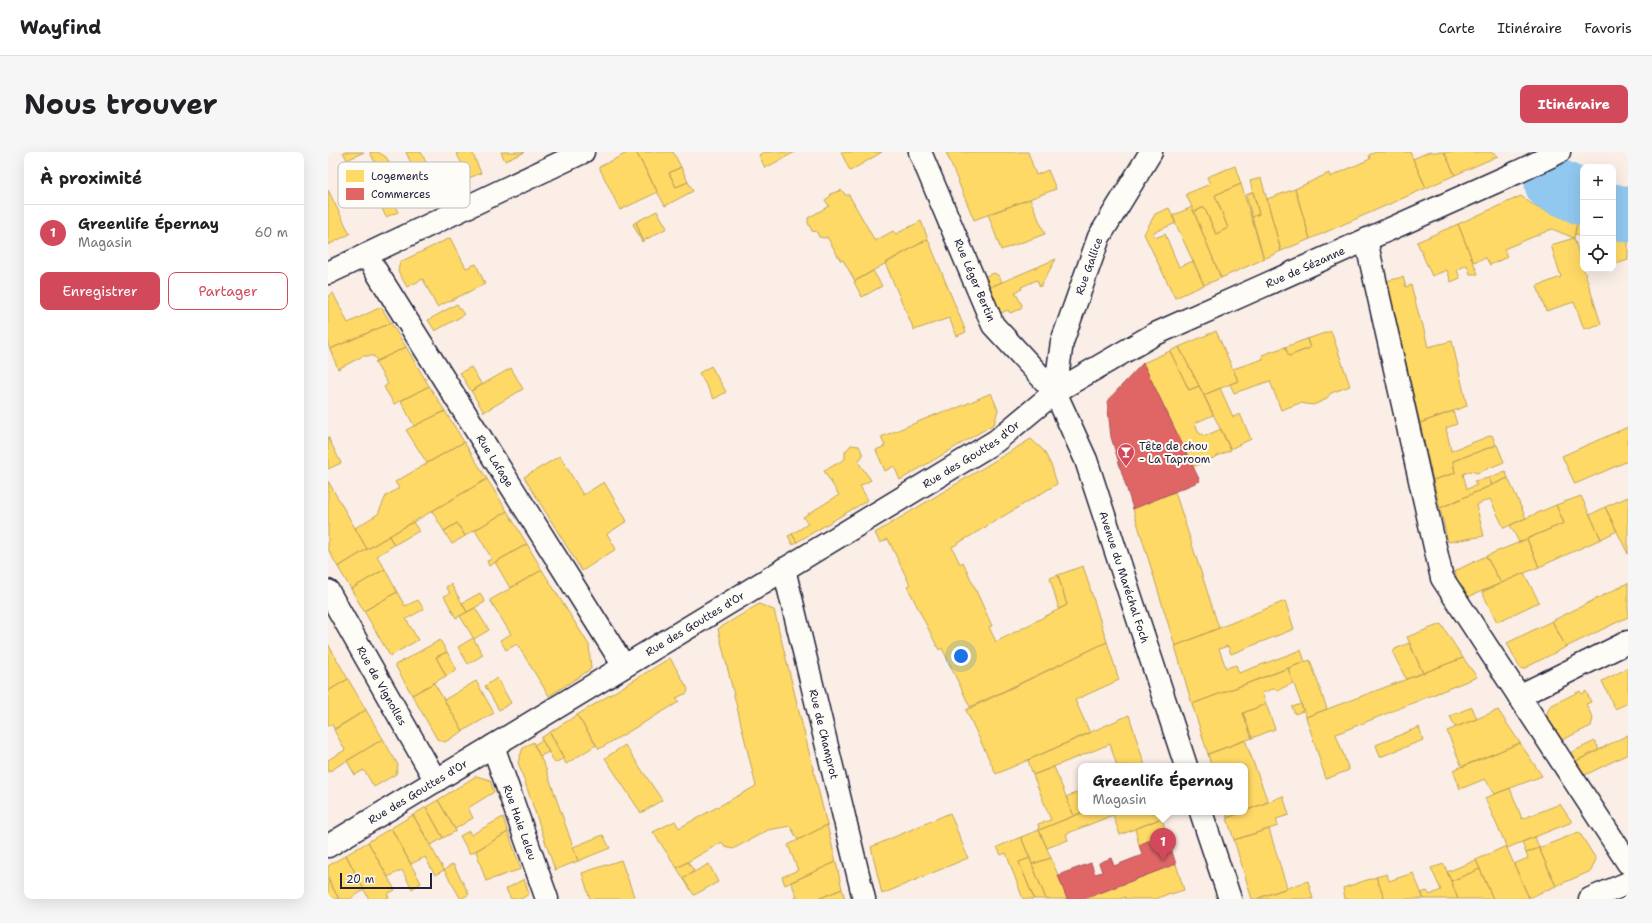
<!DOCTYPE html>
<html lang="fr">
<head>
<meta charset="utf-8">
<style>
	body { margin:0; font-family:"Shantell Sans",sans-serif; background:#f6f6f6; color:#202124 }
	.controls { position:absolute; right:12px; top:12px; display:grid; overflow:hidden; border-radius:8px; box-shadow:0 4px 16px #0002 }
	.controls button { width:36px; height:36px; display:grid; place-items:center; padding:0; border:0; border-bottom:1px solid #e0e0e0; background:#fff; color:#202124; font:20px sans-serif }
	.scale { position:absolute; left:12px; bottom:10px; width:92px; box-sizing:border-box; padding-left:4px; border:2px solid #22223b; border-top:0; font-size:11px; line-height:14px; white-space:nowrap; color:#22223b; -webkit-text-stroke:3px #fdfcf7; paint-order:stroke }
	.you { position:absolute; left:633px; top:504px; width:14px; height:14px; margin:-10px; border:3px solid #fff; border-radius:50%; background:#1a73e8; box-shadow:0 0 0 6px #1a73e833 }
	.badge { display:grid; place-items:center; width:26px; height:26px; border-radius:50%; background:#d1495b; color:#fff; font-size:13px; font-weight:700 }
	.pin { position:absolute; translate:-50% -33px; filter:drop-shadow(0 1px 2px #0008) }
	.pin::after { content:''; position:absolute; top:21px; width:14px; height:12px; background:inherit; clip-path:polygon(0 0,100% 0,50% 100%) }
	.popup { position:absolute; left:750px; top:611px; width:170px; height:52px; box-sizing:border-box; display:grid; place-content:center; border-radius:8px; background:#fff; filter:drop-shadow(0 1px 3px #0005); font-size:13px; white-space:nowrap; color:#757577 }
	.popup b { font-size:15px; color:#202124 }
	.popup::after { content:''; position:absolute; left:50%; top:100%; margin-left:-8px; border:8px solid transparent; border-top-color:#fff }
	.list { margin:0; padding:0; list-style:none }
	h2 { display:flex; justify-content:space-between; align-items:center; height:52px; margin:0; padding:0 16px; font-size:17px }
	h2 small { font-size:13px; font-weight:400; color:#757577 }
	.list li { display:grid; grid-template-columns:26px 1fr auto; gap:12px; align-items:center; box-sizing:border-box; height:56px; padding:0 16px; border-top:1px solid #e0e0e0 }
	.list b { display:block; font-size:15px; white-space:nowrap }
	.list p { margin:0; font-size:13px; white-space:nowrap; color:#757577 }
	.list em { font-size:13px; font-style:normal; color:#757577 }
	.actions { display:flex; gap:8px; padding:12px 16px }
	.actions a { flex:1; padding:9px 0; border:1px solid #d1495b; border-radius:8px; text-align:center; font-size:14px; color:#d1495b }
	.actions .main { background:#d1495b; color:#fff }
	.icon { flex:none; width:22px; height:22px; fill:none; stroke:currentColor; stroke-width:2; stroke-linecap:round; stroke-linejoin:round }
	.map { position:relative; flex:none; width:1300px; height:747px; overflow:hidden; border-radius:8px }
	header { display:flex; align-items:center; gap:24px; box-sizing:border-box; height:56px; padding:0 20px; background:#fff; border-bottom:1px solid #e0e0e0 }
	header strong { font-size:19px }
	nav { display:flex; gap:22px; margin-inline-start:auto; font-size:14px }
	.intro { display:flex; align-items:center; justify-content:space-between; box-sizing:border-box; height:96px; padding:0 24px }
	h1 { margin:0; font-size:28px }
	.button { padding:10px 18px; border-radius:8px; background:#d1495b; color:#fff; font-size:14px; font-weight:700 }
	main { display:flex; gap:24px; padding:0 24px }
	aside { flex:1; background:#fff; border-radius:8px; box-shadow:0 4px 16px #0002 }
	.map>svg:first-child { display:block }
</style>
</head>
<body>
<header>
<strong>Wayfind</strong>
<nav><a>Carte</a><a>Itinéraire</a><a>Favoris</a></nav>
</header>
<div class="intro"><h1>Nous trouver</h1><a class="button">Itinéraire</a></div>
<main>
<aside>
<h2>À proximité<small></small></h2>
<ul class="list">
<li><span class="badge">1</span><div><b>Greenlife Épernay</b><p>Magasin</p></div><em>60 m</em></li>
</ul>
<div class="actions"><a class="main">Enregistrer</a><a>Partager</a></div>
</aside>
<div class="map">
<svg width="1300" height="747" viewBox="0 0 1300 747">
	<rect width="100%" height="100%" fill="#faeee7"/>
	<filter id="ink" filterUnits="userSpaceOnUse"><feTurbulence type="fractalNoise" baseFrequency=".025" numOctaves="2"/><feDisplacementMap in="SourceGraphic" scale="8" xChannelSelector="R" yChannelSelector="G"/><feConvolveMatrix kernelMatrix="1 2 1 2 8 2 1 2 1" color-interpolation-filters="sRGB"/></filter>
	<g filter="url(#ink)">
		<path fill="#ffd966" stroke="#bda259" d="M15,0h21l-17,8z
			M42,0h8l8,5 5,9 -12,5z
			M78,0h15l19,40 -13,6z
			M128,0h16l9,21 -12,5z
			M173,0h24l-20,9z
			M301,0h7l22,40 -38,18 -21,-43z
			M308,0h37l8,15 -12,6 7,14 12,-5 5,9 -28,15z
			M436,0h31l-30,16 -6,-13z
			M513,0h41l-32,19z
			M618,0h82l8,23 12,-5 8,19 -82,31z
			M1048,0h34l16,36 -116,51 -15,-50 34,-16 1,4 40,-18 -1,-4z
			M1101,0h15l11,23 -29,13 -13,-29z
			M1116,0h46l8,4 -43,19z
			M907,14l6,18 -26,11 13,33 -12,6 -12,-27 -10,5 -8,-18 24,-10 -3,-7z
			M353,15l7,15 -12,5 -7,-14z
			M933,26l20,73 -17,8 -12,-42 7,-3 -9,-33z
			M913,32l23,75 -43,19 -27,-66 10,-5 12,27 12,-6 -13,-33z
			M967,37l15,50 -29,12 -14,-52z
			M0,38l22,44 -22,11z
			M59,38l11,22 -12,5 -10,-21z
			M514,38l3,5h4l26,46 18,-10 3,3 25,-13 7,18 -73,42 -12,-21 -2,1 -14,-24 -2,1 -6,-1 -2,-5 -5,-1 -4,-8v-5l21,-12 -4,-6 6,-4 -1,-2z
			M925,40l6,22 -7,3 -6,-22z
			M1193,44l15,11 41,16 -3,15 -22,-9 -48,20 3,8 -17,8 -4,-7 -13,4 -15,-38z
			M702,47l15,35 -44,16 -13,-36z
			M864,55l29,71 -17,7 -32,-69z
			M841,56l7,15 -24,10 3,5 10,-4 14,33 14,-6 11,24 -29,13 -31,-64 11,-20z
			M329,59l10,17 -24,13 -7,-19z
			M308,70l7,19 -1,1 -9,-18z
			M1249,71l6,3v10l-8,-2z
			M1130,72l20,50h-8l-3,-9 -10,5 3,8 -9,4 -4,-12 -15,6 -15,-34z
			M1285,84l15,5v19l-15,5z
			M122,86l16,30 10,-4 9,20 -48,23 -14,-28 -16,8 -9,-16 2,-9z
			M1246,86l27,86 -17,5 -10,-27 -28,9 -9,-25 24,-9 -10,-32z
			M600,87l38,93 -9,4 -8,-18 -35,12 -29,-67z
			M728,107l-16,28 -3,-7 -16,7 1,2 -7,3 7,13 -1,4 -11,4 -2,-3 -9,4 -11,-26z
			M545,119l9,15 -20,11 -8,-15z
			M666,121l5,3 3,6 -14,6 -5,-11z
			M1075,125l3,10 5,-2 10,38 1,-1 6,25 24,-6 15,65 -47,17 -33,-142z
			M5,141l15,30 33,-16 10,16 -61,26 -2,-4v-49z
			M129,152l7,11 -29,16 -7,-11z
			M63,171l15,24 -29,14 -3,-5h-11l-25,13 -8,-20z
			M888,179l22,50 -34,14 -25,-48z
			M1003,179l19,55 -19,7 -6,7 -12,5 -13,-2 -19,7 -11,-29 -36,12 -4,-9 8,-3 -5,-12 30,-10 -1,-4 23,-8 4,9 21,-8 -3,-9z
			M979,187l3,9 -21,8 -4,-9z
			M78,195l23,39 -35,18 -10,-17 4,-3 -13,-22z
			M851,195l20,39 -10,4 -19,-39z
			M842,199l19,39 10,-4 14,29 -18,8 4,10 6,3 16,-7 10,21 -38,17 -50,-104z
			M383,214l15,26 -12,7 -15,-26z
			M143,215l11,18 -11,6 -11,-18z
			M183,216l12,21 -39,23 -13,-21z
			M101,234l16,25 -31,15 -13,-25z
			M892,236l13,29 7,-3 11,25 -21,10 -26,-54z
			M663,241l7,17 -4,14 -94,56 -6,-14 -9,5 -9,-21 9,-4 -4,-9 66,-27 1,2z
			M117,259l19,31 -37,21 -21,-33z
			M1125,259l4,13 -11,4 5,23 41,-16 4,10 -43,16 2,12 -22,7 -13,-57z
			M1300,275v34l-53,23 -13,-28z
			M0,285l13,26 -13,6z
			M703,287l13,12 8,16 5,17 -105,63 8,17 3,-2 29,64 -3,1 7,15 71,-37 -9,-30 25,-9 24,76 -137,65 -28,-59 -3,2 -32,-64 3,-1 -22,-46 -8,4 -5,-10z
			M136,290l23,37 -120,70 -12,-21 23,-14 8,-18 13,-8 -4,-6z
			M523,293l8,1 4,9 -5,7 13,18 -11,6 8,14 -71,42 -5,-8 16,-10 -5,-7 36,-22 -15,-24 21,-12v-7z
			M1169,293l7,17 -27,11 -6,-2 -8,3 4,15 10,-4 -3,-4 15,-3 3,7 -52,23 -7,-28 22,-7 -2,-12z
			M232,304l23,39 21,-13 23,39 -20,13 9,15 -34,22 -58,-94z
			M1177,319l3,7 -16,7 -3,-7z
			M1180,326l18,40 -22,10 -14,-29 -14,6 8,31 -36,6 -8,-34z
			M159,327l20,32 -42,25 -8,-13 -13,8 -12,-20z
			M0,329l39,68 -29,18 -10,-18z
			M847,340l44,136 -44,18 -42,-137z
			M1253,344l20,43 -62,28 -12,-28 37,-16 -8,-18z
			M1300,345v57l-23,-47z
			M1228,353l8,18 -45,19 -9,-17z
			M1277,355l12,24 -16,8 -11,-24z
			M179,359l20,33 -38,22 -2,-5 5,-2 -17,-29z
			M85,370l6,9 -25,14 -5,-9z
			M129,371l8,13 -13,8 -8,-13z
			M464,382l5,8 -4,3 -5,-9z
			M61,384l5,9 -17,11 8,13 -34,20 -13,-22z
			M1199,387l12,28 -38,16 -15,-27z
			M199,392l15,26 -32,18 -15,-26z
			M1158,404l15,27 -33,14 -11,-17 -2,-9z
			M57,417l12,23 -33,19 -13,-22z
			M214,418l47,75 2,24 -42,27 -32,-52 -11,6 -6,-10 11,-6 -21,-34z
			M1196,421l15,29 -42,20 -15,-30z
			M730,423l9,30 -8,4 -9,-31z
			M1300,431v34l-62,30 -14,-26z
			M123,432l16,28 -11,6 -12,-22 6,-3 -4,-6z
			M69,440l8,14 13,-6 6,9 -18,10 12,21 -28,16 -26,-45z
			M152,441l5,9 -18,10 -5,-9z
			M957,449l9,28 -63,25 -3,-8 -9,3 7,19 10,-3 3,8 62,-23 4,12 -113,42 -17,-58z
			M431,452l15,6 53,215 -29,15 -8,-14 -22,4 -35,19 -8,-2 -3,-5 -45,26 -24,-36 22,-11 4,7 77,-42 -38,-157z
			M147,456l14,22 -15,9 -14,-23z
			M1224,469l14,26 -43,22 -3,-1 -13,-25z
			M1113,472l22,34 -40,15 -16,-36z
			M145,486l10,17 -15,9 -10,-17z
			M112,488l7,12 -11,5 10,19 -34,19 -17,-30z
			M779,490l12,38 -44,20 15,33 -94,41 -30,-64z
			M1081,491l14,30 -17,6 -13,-26 2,-4z
			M0,492l20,35 -20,12z
			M119,500l10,18 -11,6 -10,-19z
			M342,506l18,31 -1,4 -11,5 3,4 -80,47 -22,-34z
			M1135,506l14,19 -141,57 13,36 -23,9 -20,-62z
			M982,508l17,49 -21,8 -18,-49z
			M960,516l5,15 -15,7 -5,-1 -11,4 4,11 -23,9 9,25 -44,16 -16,-50z
			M1300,516v35l-13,6 -13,-28z
			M169,526l14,25 -12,7 -14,-24z
			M20,527l18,31 -32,19 -2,-5 -4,2v-35z
			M148,529l18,32 -31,18 -19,-31z
			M106,531l29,48 -18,11 -8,-3 -25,-44z
			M1252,539l2,3 4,-3 5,11 -5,2 7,15 -2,7 -29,14 -16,-25 4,-9z
			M938,552l9,25 -23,9 -9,-25z
			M973,552l2,7 -8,3 -3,-7z
			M1144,555l5,12 -22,8 -5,-11z
			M38,558l17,29 -55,33v-12l17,-10 -11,-20z
			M1170,558l22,33 -58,24 -15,-36z
			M249,563l19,30 -30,19 -16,-32z
			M801,563l16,51h-28l-7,-22 -77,31 -5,-15z
			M1091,575l4,13 -43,17 -4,-12z
			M222,580l14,26 -9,5 -14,-25z
			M1300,583v19l-43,21 -9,-14z
			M55,587l15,26 -2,9 -22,13 -10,-17 -9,5 -8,-14z
			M214,588l7,12 -9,4 -6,-11z
			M917,588l23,62 -23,9v-45h-34l-3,-12z
			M1267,589l4,9 -23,11 -6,-8z
			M205,590l13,27 32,92 -23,9 -37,-108 5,-14z
			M1192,591l22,33 -47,18 -10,-15 -25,10 -7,-19z
			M297,593l37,55 -21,13 -36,-55z
			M726,615l20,49 -35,14 -1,-6 13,-4 -18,-45z
			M148,624l14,4 4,12 -26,16 5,10 -18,11 -17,-29z
			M1182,636l12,31 38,-15 12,18 -65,26 -22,-50z
			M753,639v21h2l-9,4 -8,-19z
			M955,644l6,19 -13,4 2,7 -44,14 -7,-22z
			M110,648l18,31 -13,7 -17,-31z
			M98,655l17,31 -12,7 -18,-30z
			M755,660h77l2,6 -42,17 -7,-20 -47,19 2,6 -21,8 -8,-18z
			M898,660h17l-16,6z
			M622,661l18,45 -86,36 -11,-47z
			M85,663l31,55 -9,5 -10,-18 -14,7 -20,-36z
			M175,665l5,15 -38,22 -10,-18 9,-5 2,4z
			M834,666l4,15 -27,12 -4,-16z
			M499,673l9,37 -51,23 -3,-8 16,-7 -10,-25z
			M63,676l30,55 -9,6 -10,-19 -14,7 -20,-35z
			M941,677l18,59 -31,11h-4l-18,-59z
			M711,678l12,28 -19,6 -11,-27z
			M180,680l13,37 -35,12 -10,-30z
			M1251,680l17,27 -5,12 -35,15 -17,-38z
			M275,683l7,13 -32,13 -5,-14z
			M693,685l9,21 -11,4 15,37h-11l-17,-46 -5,2 -4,-8z
			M1207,685l4,11 -13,5 -4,-11z
			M40,690l27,48 -8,4 2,3 -4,2h-16l-23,-44z
			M1178,694l23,52 -3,1h-33l-17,-39z
			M1211,696l17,38 -27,12 -15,-34 14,-6 -2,-5z
			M18,703l18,35 -14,9h-11l-11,-20v-13z
			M702,706l2,6 14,35h-12l-15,-37z
			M723,706l7,17 9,24h-21l-14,-35z
			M293,708l14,39h-45l-8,-26z
			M1148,708l4,9 -29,12 -4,-9z
			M360,710l6,9 -11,7 -6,-10z
			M508,710l6,27 -24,10h-25l4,-2 -6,-15z
			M125,712l16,30 -8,5 -17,-29z
			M381,712l9,18 -24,13 -11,-17z
			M848,712l8,26 -13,4 -1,-1 -14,6h-30l-1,-2 -5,2h-36z
			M1116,712l14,35h-34l-3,-6 6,-2 3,4 11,-5 -10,-22z
			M1152,717l13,30h-35l-7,-18z
			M1085,721l11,26h-39l-9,-22 11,-3 2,7z
			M1048,725l9,22h-40l-2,-11z
			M0,727l11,20h-11z
			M196,727l5,15 -8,5h-10l-5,-10z
			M980,729l5,18h-57l31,-11z
			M514,737l3,10h-27z"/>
		<path fill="#e06666" stroke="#a75259" d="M815,211l57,118 -67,28 -22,-72 -4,-36z
			M838,681l10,31 -92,35h-17l-9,-24 33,-12 4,11 7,-2 -3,-9 12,-5 3,8 28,-11 -3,-10z"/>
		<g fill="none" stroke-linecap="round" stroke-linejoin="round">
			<path stroke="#91c8ef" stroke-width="55" d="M1224,32l31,14
				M1285,59l15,4"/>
			<g stroke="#22223b" stroke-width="25">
				<g id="street">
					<path d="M1038,88l76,338 186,285"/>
					<path id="s1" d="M38,103l258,411"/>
					<path d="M0,121l255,-121"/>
					<path id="s2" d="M456,417l80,330"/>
					<path id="s3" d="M0,439l108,190"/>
					<path d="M1191,544l109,-54"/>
					<path id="s4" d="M165,594l54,153"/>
					<path id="s5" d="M0,694l668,-405 59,-49 -62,-67 -73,-173"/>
					<path d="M1262,747l38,-16"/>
				</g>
			</g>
			<g stroke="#22223b" stroke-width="25">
				<g id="secondary">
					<path id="s6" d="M727,240l98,-57 367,-164 39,-19"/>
					<path id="s7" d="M727,240l31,68 100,306"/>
					<path id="s8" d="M727,240l7,-50 37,-105 52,-85"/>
					<path d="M873,660l29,87"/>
				</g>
			</g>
			<use href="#street" stroke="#fdfcf7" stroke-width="22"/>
			<use href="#secondary" stroke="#fdfcf7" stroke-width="22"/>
		</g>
	</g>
	<defs>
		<g id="bar-pin" transform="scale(0.9)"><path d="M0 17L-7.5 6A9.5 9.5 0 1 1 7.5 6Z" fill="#d1495b" stroke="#fdfcf7"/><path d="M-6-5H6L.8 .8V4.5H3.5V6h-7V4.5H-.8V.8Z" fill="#fff"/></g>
	</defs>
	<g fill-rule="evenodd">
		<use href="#bar-pin" x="798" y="300"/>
	</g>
	<g text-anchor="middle" stroke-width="4" stroke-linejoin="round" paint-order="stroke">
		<g font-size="11" fill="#22223b" stroke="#fdfcf7">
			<text dy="4" stroke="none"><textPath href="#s8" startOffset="131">Rue Gallice</textPath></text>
			<text dy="4" stroke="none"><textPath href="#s6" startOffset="280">Rue de Sézanne</textPath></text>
			<text transform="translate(647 128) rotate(67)" y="4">Rue Léger Bertin</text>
			<text dy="4" stroke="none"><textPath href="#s5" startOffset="753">Rue des Gouttes d'Or</textPath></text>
			<text dy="4" stroke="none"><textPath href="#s1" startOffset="243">Rue Lafage</textPath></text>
			<text dy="4" stroke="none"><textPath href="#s7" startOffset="198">Avenue du Maréchal Foch</textPath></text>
			<text dy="4" stroke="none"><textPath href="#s5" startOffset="429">Rue des Gouttes d'Or</textPath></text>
			<text dy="4" stroke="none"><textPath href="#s3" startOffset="109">Rue de Vignolles</textPath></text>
			<text dy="4" stroke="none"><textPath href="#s2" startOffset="170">Rue de Champrot</textPath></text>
			<text dy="4" stroke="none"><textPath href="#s5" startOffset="105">Rue des Gouttes d'Or</textPath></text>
			<text dy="4" stroke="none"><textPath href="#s4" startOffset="81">Rue Haie Leleu</textPath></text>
		</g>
		<g font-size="11" fill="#22223b" stroke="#fdfcf7" text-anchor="start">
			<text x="811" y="298">Tête de chou<tspan x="811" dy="13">- La Taproom</tspan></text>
		</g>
	</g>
	<rect x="10" y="10" width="132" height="46" rx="6" fill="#fdfcf7" stroke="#bbbbbf" stroke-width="1"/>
	<rect x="18" y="18" width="18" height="12" fill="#ffd966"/>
	<rect x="18" y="36" width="18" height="12" fill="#e06666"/>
	<g font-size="11" fill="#22223b">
		<text x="43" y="28">Logements</text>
		<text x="43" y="46">Commerces</text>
	</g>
</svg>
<div class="controls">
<button>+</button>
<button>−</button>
<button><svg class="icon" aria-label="locate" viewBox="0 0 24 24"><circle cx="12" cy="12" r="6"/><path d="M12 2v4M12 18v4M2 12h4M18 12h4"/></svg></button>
</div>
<div class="scale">20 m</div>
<div class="you"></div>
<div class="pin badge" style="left:835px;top:709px">1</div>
<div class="popup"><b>Greenlife Épernay</b>Magasin</div>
</div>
</main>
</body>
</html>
